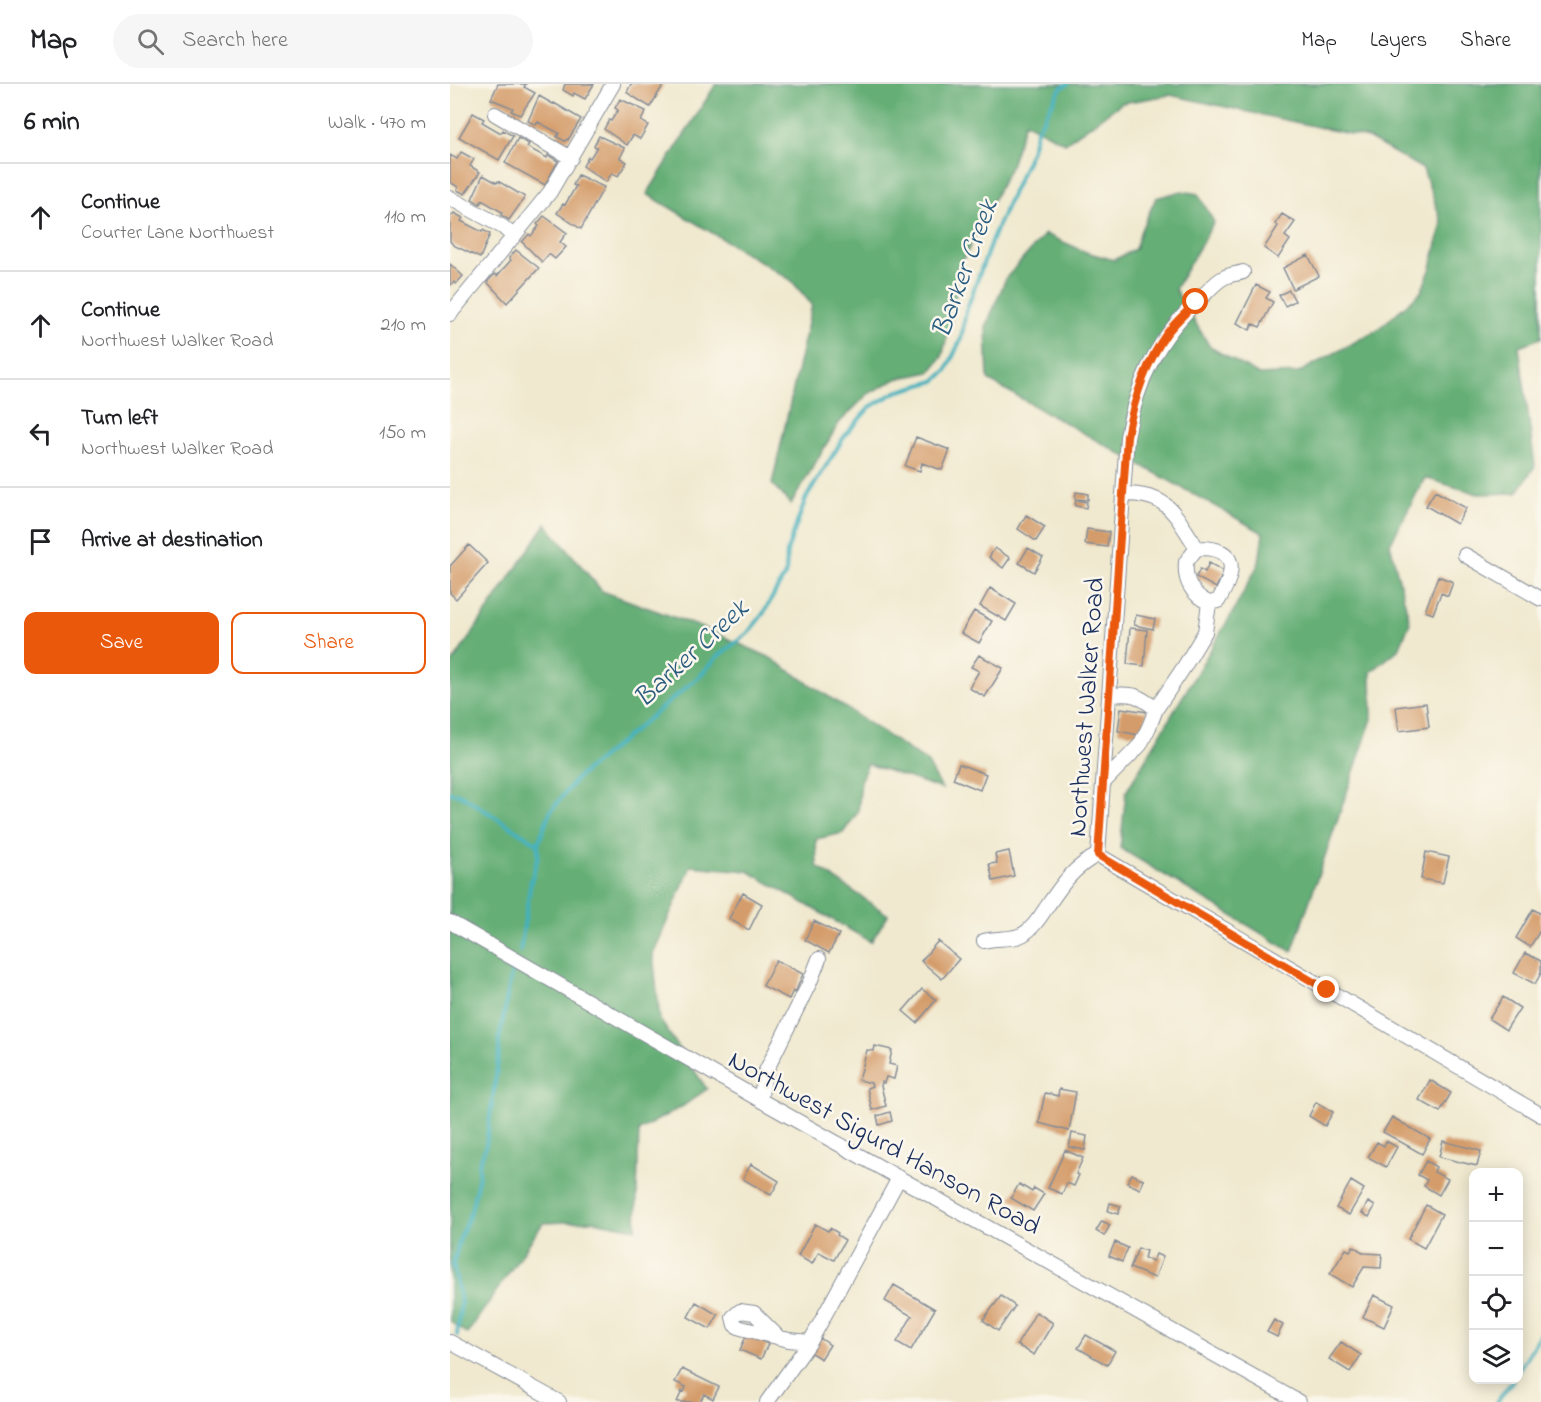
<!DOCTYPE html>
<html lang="en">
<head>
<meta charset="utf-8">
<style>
	body { margin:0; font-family:"Indie Flower",sans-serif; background:#f6f6f6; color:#202124 }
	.controls { position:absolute; right:18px; bottom:18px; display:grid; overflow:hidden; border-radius:12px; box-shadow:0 3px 15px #0003 }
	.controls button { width:54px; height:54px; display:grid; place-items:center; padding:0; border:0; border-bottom:2px solid #e0e0e0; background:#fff; color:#202124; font:30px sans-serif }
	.stop { position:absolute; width:18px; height:18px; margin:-14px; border:4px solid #ea580c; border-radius:50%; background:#fff }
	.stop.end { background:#ea580c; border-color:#fff; box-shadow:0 2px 6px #0008 }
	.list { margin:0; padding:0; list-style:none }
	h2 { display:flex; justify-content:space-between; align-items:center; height:78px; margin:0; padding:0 24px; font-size:26px }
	h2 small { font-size:20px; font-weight:400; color:#757577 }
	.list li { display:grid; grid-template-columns:39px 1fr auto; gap:18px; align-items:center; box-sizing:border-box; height:108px; padding:0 24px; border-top:2px solid #e0e0e0 }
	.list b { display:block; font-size:22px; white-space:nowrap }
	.list p { margin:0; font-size:20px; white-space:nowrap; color:#757577 }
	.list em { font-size:20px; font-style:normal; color:#757577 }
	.actions { display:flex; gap:12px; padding:18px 24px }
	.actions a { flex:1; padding:14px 0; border:2px solid #ea580c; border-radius:12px; text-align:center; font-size:21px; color:#ea580c }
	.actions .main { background:#ea580c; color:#fff }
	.icon { flex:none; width:33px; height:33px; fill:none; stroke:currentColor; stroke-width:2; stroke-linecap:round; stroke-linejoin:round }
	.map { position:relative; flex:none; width:1091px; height:1318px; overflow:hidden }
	header { display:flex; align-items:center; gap:36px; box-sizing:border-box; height:84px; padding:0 30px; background:#fff; border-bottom:2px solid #e0e0e0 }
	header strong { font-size:28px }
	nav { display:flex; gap:33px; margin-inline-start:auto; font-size:21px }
	.search { width:420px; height:54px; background:#f6f6f6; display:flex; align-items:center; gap:15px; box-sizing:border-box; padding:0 21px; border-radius:33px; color:#757577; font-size:22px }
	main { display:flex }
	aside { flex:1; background:#fff }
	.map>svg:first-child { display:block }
</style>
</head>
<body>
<header>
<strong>Map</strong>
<div class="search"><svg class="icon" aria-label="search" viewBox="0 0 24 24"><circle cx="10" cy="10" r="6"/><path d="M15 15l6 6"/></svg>Search here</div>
<nav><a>Map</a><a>Layers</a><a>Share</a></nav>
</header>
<main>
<aside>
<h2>6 min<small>Walk · 470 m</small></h2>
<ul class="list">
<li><svg class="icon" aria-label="ahead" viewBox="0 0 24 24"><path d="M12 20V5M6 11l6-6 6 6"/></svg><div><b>Continue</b><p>Courter Lane Northwest</p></div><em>110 m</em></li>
<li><svg class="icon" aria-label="ahead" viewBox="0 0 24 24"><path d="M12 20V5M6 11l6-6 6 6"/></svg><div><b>Continue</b><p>Northwest Walker Road</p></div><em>210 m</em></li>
<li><svg class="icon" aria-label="left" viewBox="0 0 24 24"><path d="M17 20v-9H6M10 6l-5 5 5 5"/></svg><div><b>Turn left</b><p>Northwest Walker Road</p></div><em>150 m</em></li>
<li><svg class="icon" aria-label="arrive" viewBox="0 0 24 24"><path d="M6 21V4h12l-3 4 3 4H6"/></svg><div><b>Arrive at destination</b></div></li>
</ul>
<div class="actions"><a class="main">Save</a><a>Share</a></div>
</aside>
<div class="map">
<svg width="1091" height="1318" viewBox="0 0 1091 1318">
	<rect width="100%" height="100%" fill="#fbf7ec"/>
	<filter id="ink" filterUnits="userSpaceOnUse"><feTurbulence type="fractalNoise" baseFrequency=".0167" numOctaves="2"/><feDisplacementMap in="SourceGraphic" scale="12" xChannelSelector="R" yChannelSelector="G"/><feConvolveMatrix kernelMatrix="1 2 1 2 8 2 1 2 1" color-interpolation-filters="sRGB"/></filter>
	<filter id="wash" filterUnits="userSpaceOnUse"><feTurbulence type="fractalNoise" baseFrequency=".008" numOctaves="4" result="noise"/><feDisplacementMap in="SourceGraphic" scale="24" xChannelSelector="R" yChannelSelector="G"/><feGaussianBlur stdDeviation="1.35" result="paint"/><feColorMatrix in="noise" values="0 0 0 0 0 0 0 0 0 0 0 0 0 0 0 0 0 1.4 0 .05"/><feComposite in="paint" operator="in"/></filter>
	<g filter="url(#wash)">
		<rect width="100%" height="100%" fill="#f0e9cf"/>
		<path fill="#65ae76" stroke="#406e6a" stroke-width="1.5" d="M266,0h825v254l-22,8 16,120 -18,27 -39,1 -53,-16 -35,66 20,79 -11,26 -28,23 1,47 -80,233 -172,-104 6,-56 107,-180 26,-49 4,-30 -275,-153 -2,-53 20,-49 39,-44 41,18 28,8 21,-11 6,-19 15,-32 26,-7 16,3 16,28 -39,67 35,58 49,28 39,-2 79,-43 44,-38 10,-24 11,-45 -19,-54 -55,-31 -198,-43 -48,8 -57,40 -40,-21 -13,41 -55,109 -2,33 -13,52 -12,15 -34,7 -28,15 -29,29 -48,81 -19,-20 40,-179 -21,-25 -144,-86z
			M96,440l56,67 104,38 63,28 158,105 15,27 -74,-25 -7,15 -3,33 -15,21 -27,6 1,27 71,49 -17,27 -123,-71 -57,-5 -38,88 7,66 47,69 -24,17 -44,24 -3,99 -43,-8 -50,2 -76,111 -17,-13v-655z"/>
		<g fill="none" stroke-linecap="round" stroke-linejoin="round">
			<path stroke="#42b1be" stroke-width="4" d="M0,709l9,1 79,50
				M70,867l11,-70 7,-24v-13l12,-32 27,-34 123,-102 18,-20 29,-22 16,-20 23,-41 1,-22 19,-53 40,-64 24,-27 26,-15 39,-11 11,-10 15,-32 5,-28 28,-77 37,-82 6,-22 24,-42 7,-4
				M7,1251l4,-33 -8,-38 8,-29 10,-24 8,-36v-11l7,-19 13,-91v-14l14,-75
				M1068,1287l23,-37
				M1047,1318l16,-22"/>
		</g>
		<g id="blocks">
			<path fill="#d49c6a" d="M48,0h28l-2,3 11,6 -15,22 -9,-4 2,-3 -22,-9z
				M115,0h29l-9,15 -11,-6 -1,3 -10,-6z
				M181,0h33l-14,23 -21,-13 -2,-2z
				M89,12l14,8 1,-1 27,16 -13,21 -1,-1 -2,2 -8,-4 2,-4 -21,-11 -2,3 -8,-4z
				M170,15l26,12 -5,10 7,4 -8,14 -7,-4 -6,10 -23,-16 5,-9 2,1 7,-11 -3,-2z
				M23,29l11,6 -2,3 19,11 2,-3 10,6 -14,24 -40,-23z
				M149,52l26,12 -5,10 7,4 -9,14 -6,-3 -6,9 -23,-16 5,-9 2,1 7,-11 -3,-1z
				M68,54l11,6 -2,3 20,11 1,-3 10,6 -13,24 -40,-22z
				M11,68l13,7 -4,7 10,6 -15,22 -8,-4 1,-3 -8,-5v-27l7,4z
				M33,91l14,8 1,-2 27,16 -16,23 -8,-5 1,-3 -20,-12 -2,4 -8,-5z
				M128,91l26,12 -23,42 -24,-16 6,-9 2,1 11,-19 -3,-1z
				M4,129l9,5 -2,3 21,11 1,-2 7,4 -10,24 -27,-13 -3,-4v-24z
				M832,130l13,8 -10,14 5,4 -12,18 -14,-10 14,-22 -3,-2z
				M94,132l23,17 -7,9 6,5 -11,12 -6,-5 -7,8 -20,-20 7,-8 2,2 8,-10 -2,-2z
				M66,166l23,18 -32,35 -20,-21 8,-8 2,2 14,-16 -2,-2z
				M858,171l11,21 -26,13 -10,-21z
				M0,180l13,12 -7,8 -2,-2 -4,4z
				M806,201l14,7 -4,6 7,4 -13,25 -7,-3 -3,6 -13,-7z
				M839,206l6,11 -10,5 -6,-11z
				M466,353l34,13 -8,20 -20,-7 -2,8 -15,-5z
				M985,407l31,17 -9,16 -31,-18z
				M626,408l12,2v6l-13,-1z
				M626,416l11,2 -1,6 -11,-2z
				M576,431l19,12 -9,14 -18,-12z
				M637,445l22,3 -2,15 -22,-3z
				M19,461l19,18 -32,36 -6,-6v-27z
				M545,464l15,10 -7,10 -14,-11z
				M578,464l15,9 -9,15 -15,-9z
				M759,479l15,8 -8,17 -20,-11 4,-8 5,3z
				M988,492l15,6 -5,14 -7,-3 -8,21 -8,-3z
				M540,504l26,16 -10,17 -26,-15z
				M524,527l18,10 -13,22 -18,-10z
				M686,531l19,4 -2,10 -19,-4z
				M680,544l17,2 -3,36 -17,-2z
				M529,571l24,13 -18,29 -16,-9 10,-17 -8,-4z
				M976,619l3,24 -30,4 -3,-24z
				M671,624l26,4 -2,19 -6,-1v5l-21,-4z
				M509,680l27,10 -6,16 -27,-11z
				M559,767l5,25 -21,5 -4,-17 8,-1 -2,-9z
				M976,768l23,5 -6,26 -22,-4z
				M293,809l19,11 -13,26 -20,-11z
				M1083,825l8,5v15l-11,18 -14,-9z
				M364,837l25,13 -10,19 -24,-13z
				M488,857l21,18 -17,20 -21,-18z
				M1075,869l16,8v12l-6,11 -21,-11z
				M326,876l27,14 -8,19 -2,-2 -4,8 -26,-13z
				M472,905l14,11 -19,23 -14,-12z
				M1053,913l17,11 -14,22 -17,-11z
				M425,962l17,4 -3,14 8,2 -3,13 -8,-2 -2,6 -2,-1 -1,4 5,20 -14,4 -5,-22 5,-2 -1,-3 -12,-3 8,-30 7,1z
				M980,996l21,13 -11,19 -21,-12z
				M609,1005l17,3 -7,39 -30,-8 6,-30 13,3z
				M866,1018l17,10 -8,14 -16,-10z
				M440,1028l2,9 -13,4 -2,-9z
				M942,1033l38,22 -8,15 -39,-22z
				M622,1049l15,3 -2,14 -16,-3z
				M936,1057l11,6 -11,20 -18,-10 9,-15 7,4z
				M993,1057l38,10 -4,15 -38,-9z
				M615,1066l18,8 -7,16 3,1 -5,11 -7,-3 -5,11 -14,-6z
				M976,1077l10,6 -2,5 14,7 -9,16 -15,-9 3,-6 -9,-5z
				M301,1080l28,17 -8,14 -28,-16z
				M682,1090l12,6 -4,9 -13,-6z
				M901,1097l13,8 -15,26 -13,-7z
				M569,1100l13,8 2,-4 10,6 -11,17 -22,-13z
				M918,1118l7,4 -6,11 -7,-4z
				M660,1119l11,3 -3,8 -10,-3z
				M976,1121l16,9 -18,34 -16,-9z
				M652,1137l8,4 -6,11 -8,-5z
				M365,1140l13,7 2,-3 8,5 -1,2 8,5 -11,20 -15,-8 -7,12 -14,-8z
				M665,1158l13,6 -6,14 -13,-6z
				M903,1162l11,7 18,1 -1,14 -17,-1 -12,20 -22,-13 16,-25 4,2z
				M688,1164l8,3 -2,7 9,3 3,-7 7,3 -8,21 -25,-10z
				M444,1201l41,24 -24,41 -14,-8 15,-26 -27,-15z
				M924,1211l20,10 -10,22 -21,-10z
				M551,1212l14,10 -17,25 -15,-11z
				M246,1218l22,13 -8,14 -22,-12z
				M586,1228l17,11 -19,32 -17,-10z
				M824,1236l9,5 -6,12 -10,-5z
				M297,1250l21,10 -7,15 -21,-9z
				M636,1251l29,16 -8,14 -29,-17z
				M370,1254l10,7 -9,14 -10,-6z
				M891,1258l20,13 -11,17 -21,-13z
				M232,1285l37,18 -6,12 -9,-5 -4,8h-23l5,-11 2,1 2,-5 -11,-5z"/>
		</g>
	</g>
	<g filter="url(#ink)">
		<use href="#blocks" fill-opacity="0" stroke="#868c96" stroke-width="1.5"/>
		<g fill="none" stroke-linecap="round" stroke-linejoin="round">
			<g stroke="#868c96" stroke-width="16">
				<path id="minor" d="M45,30l76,44
					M0,114l53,29 11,10
					M793,188c-5,2 -13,2 -18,5 -9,4 -17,14 -24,21 -43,38 -64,83 -74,139l-29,418 443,260
					M0,230l100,-122 63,-108
					M747,464l-11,14c-2,19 6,33 23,41
					M1015,471l76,44
					M660,611c23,-2 27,-1 46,14
					M653,699l37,-38 9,-18 7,-18 28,-42 21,-35 4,-29 9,-2c17,-28 23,-54 -21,-53 -23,-34 -27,-54 -73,-54
					M0,838l310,178 539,302
					M534,857c13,-4 30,0 41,-8 9,-6 16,-17 21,-25 15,-22 28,-42 52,-53
					M310,1016l5,-27 45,-91 9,-23
					M329,1254l-25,-25 -14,-2 -7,6 2,8 6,3 48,12 21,2
					M0,1258l109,60
					M317,1318l43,-60 89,-164"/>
			</g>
			<use href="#minor" stroke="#fff" stroke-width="14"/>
		</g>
	</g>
	<g fill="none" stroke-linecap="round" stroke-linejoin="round" filter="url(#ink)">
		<path stroke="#ea580c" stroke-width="8" d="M746,218c-9,10 -21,20 -29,31 -22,31 -33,66 -40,103l-29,419 229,135"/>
	</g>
	<g text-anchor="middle" stroke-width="5" stroke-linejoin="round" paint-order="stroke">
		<g font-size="27" fill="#1b2f5e" stroke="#fbf7ec">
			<text transform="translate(635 623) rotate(-86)" y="9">Northwest Walker Road</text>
			<text transform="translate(435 1058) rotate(29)" y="9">Northwest Sigurd Hanson Road</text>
		</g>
		<g font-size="28" font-style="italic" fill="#295c80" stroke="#fbf7ec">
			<text transform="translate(513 184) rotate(-70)" y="10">Barker Creek</text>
			<text transform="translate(240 568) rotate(-43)" y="10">Barker Creek</text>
		</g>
	</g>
</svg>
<div class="controls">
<button>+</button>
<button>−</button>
<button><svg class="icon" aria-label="locate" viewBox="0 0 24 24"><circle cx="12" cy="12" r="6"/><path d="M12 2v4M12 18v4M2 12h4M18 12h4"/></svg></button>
<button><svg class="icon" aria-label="layers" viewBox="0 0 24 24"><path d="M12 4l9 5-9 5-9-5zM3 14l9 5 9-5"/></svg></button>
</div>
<div class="stop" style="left:746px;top:218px"></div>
<div class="stop end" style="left:877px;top:906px"></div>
</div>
</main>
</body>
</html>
